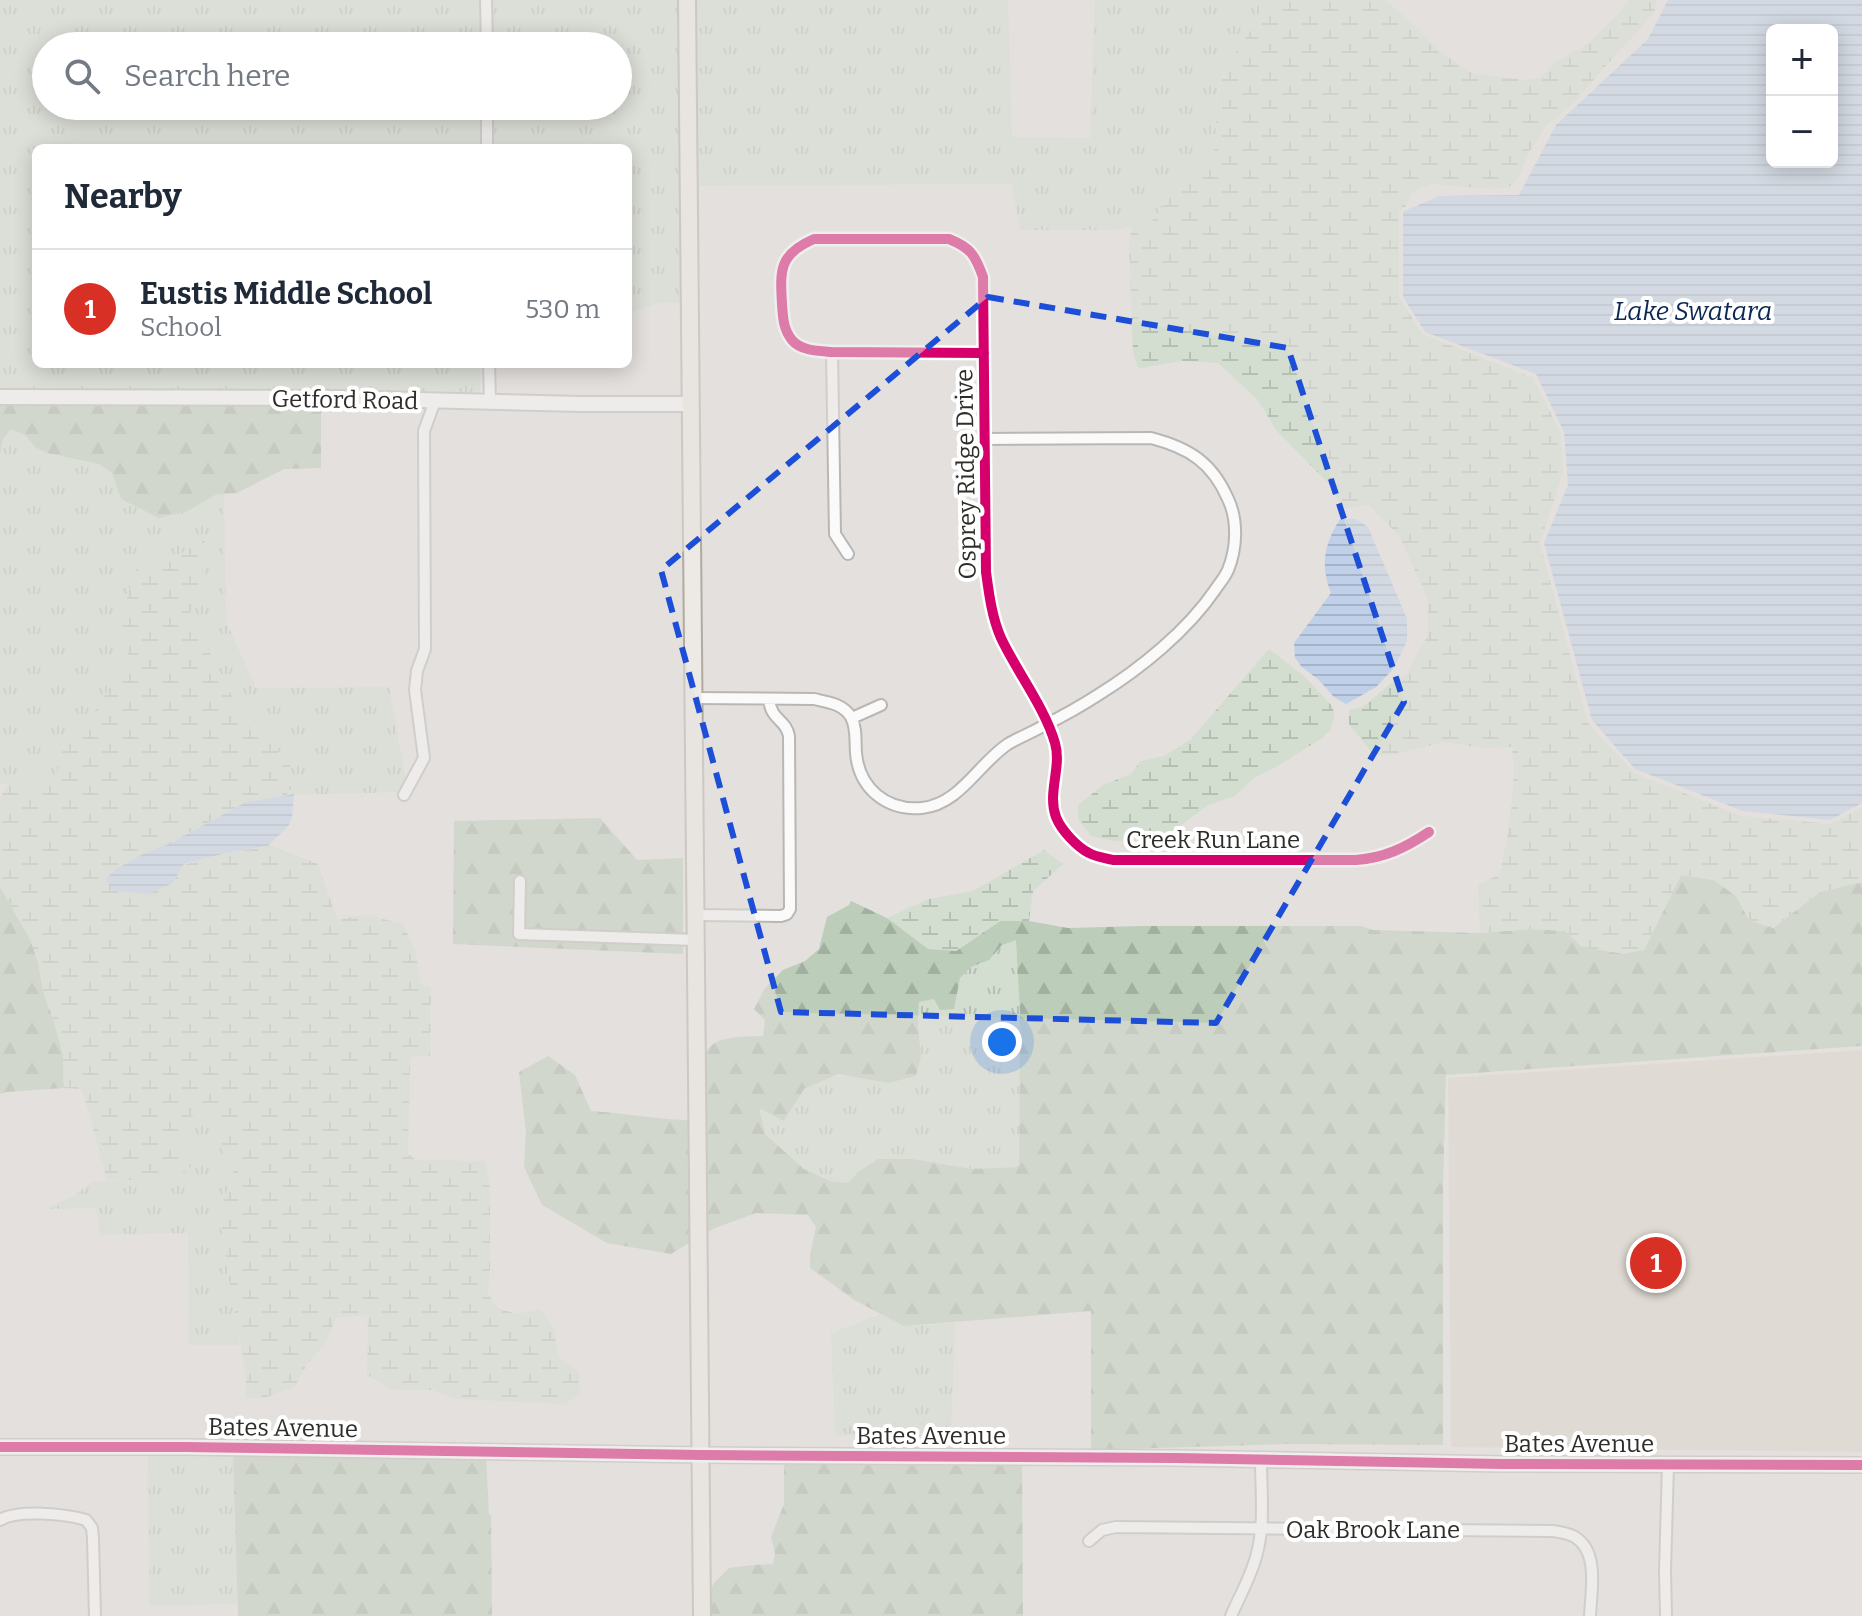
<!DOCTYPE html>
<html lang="en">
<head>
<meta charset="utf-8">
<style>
	body { margin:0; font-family:Bitter,serif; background:#f2f2f3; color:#1f2937 }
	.controls { position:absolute; right:24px; top:24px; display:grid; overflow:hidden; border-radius:12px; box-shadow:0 4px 20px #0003 }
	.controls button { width:72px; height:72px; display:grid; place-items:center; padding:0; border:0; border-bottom:2px solid #e0e1e3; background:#fff; color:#1f2937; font:40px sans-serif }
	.you { position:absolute; left:1002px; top:1042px; width:28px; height:28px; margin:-20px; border:6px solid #fff; border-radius:50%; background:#1a73e8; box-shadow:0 0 0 12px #1a73e833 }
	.badge { display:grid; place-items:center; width:52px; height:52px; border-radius:50%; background:#d93025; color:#fff; font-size:26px; font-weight:700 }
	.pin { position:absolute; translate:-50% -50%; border:4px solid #fff; box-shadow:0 2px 8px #0006 }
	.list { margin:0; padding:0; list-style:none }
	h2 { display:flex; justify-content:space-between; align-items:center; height:104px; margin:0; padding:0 32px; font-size:34px }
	h2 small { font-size:26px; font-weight:400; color:#747a83 }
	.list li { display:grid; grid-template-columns:52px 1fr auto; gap:24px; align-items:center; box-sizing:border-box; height:120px; padding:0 32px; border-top:2px solid #e0e1e3 }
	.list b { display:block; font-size:30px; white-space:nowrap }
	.list p { margin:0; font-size:26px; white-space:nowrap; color:#747a83 }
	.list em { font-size:26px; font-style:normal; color:#747a83 }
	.icon { flex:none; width:44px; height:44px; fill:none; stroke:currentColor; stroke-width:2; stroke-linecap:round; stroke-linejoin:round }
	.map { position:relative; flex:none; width:1862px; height:1616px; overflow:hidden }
	.search { position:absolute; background:#fff; box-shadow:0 4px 20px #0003; left:32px; top:32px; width:600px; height:88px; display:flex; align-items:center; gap:20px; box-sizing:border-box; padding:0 28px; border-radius:44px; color:#747a83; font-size:30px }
	.panel { position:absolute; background:#fff; box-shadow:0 4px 20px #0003; left:32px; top:144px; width:600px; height:224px; border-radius:12px }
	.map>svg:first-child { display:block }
</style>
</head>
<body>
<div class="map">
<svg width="1862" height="1616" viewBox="0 0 1862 1616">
	<defs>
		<pattern id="grass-tufts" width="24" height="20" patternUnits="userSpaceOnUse" patternTransform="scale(2)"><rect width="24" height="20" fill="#d3ded0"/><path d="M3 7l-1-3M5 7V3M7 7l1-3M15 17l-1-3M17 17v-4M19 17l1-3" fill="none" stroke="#b5bfb3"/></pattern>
		<pattern id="forest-firs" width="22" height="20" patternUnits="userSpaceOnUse" patternTransform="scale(2)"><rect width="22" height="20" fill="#bccdba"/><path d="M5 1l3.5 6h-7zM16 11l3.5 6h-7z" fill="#a2b0a0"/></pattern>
		<pattern id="wetland-marsh" width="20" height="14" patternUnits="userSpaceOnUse" patternTransform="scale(2)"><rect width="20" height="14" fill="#d3ded0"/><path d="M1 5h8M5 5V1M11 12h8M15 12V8" fill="none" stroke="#b5bfb3"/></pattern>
		<pattern id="water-rules" width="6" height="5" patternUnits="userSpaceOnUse" patternTransform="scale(2)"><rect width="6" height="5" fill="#bfd0e8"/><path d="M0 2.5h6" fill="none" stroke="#a4b3c7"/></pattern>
	</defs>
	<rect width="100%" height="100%" fill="#e3e0dd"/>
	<path fill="#dad4cb" d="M1862,1050v402l-411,-5 -3,-369z"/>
	<path fill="url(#grass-tufts)" fill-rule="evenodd" d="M0,0h682l4,302 -27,1 -31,10v-165h-592v216h444v33l-480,-5zM46,46h572v60h-572z
		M691,0h317l4,137 78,1 5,-138h170c-6,25 -26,44 -38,66 -14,25 -11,55 -11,82l-45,48 -20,26 -35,8h-96l-8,-46 -319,2z
		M11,429l14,6 11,13 11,5 52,11 13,9 9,26 67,12 29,-17h7l2,127 30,67 133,-1 19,105 -122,3 6,-8 -22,-46 -20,-19 -21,-31 -22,-44 -21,-29 15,-23 3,-56 -30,19 -36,6 -20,63 11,30 -36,57 -27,22 -11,47 -55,1v-329l3,-17z
		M1016,939l4,74 -1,154 -47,2 -59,-10 -55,13 -10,11 -18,-2 -26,-12 -39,-35 -6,-27 25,14c6,-10 13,-26 22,-33 26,-19 54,-11 82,-5l33,-27 -3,-30 1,-24 15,-4 20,11 6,-31 11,-11 18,-8 13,-14z
		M196,1113h19l7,11 -1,24 11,13 2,18 -8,13 -7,22 21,131h-51l-1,-112 -88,2 -4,-27 -51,1 30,-14 17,-13 46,-2 24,-8h24l3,-24 -14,-4c5,-16 5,-23 21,-31z
		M881,1314l23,12 51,-3 -4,113 -116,-1 -4,-102z
		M233,1453l5,151 -88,2 -2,-152z"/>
	<path fill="url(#forest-firs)" fill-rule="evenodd" d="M0,402l321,2v64l-37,1 -47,24 -20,1 -29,17 -29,7 -38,-19 -9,-26 -13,-9 -52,-11 -11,-5 -11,-13 -14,-6 -8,10 -3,16z
		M600,818l37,42 46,-2v96l-230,-10 1,-123z
		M1681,875l33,5 22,16 13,24 24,8 47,-36 42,-10v164l-416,29 -3,110v260l-156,-1 -196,6v-139l-187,15 -48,-25 -46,-33v-13l6,-28 -8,-12 -52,-2 -41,15 -12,7 3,-149c-13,-49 18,-49 57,-50l2,-16 -11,-11 11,-21 18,-18 22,-9 14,-12 8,-32 22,-12 2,-4 36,17 13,9 56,24 44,-30h29l39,7 74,-2h219l12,4 105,3 54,-4 33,2 17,16 62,3zM1016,940l4,73 -1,154 -47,2 -59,-10h-35l-20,13 -10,11 -18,-2 -26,-12 -39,-35 -6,-26 25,13 20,-32 34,-15 50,9 28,-7 5,-20 -3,-30 1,-24 15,-3 6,11 14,-1 6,-31 11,-11 18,-7 13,-15z
		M0,887l30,52 8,23 5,29 11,31 9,33 1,33 -58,4 -6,2z
		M548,1056l27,19 16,36c34,2 68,9 102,9l1,120 -23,14 -64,-11 -65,-38 -18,-38 2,-35 -7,-60z
		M233,1453l253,3 3,58 2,1 1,101h-254z
		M784,1460l238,2 1,154h-316v-19l7,-14 15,-15 24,-3 20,-1 2,-11 -4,-16 13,-33z"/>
	<path fill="url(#wetland-marsh)" d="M1265,0h120l20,17 37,36 30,20 53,7 15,-2 15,-16 31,-17 27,-26 17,-19h27l-3,12 -17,20 -36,39 -23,28 -32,27 -17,26 -11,26 -9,9 -20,2 -59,-5 -18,9 -7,14 -6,4v86l23,37 111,44 28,56 2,38 -23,72 48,179 46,50 108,43 89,8 31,-17v75l-42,10 -47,36 -24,-8 -13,-24 -22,-16 -33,-5 -37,75 -20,4 -42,-7 -17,-16 -33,-2 -52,4 -2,-48 22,-11c8,-38 17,-88 12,-127l-29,1 -39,-6 -58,14 -13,-2 -24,-30v-14l14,-3 27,-23 16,-9 22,-40v-35l-28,-63 -31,-32 -25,4 -15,-25 -53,-54 -18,-30 -40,-37 -36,-2 -40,7 -4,-1 -5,-14 -4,-107 3,-20 19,-4 20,-26 45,-48c1,-27 -3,-57 11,-81 12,-23 32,-42 38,-67z
		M205,538l-4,57 -14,23 20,29 22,44 20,31 21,19 20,24 2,22 -6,8 -40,7 -77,42 -26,10 30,29 11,-18 42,-12 46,-7 46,18 19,55 30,-4 36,9 13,29 4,30 11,5 -1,68 -20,1 -2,97 8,6 70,1 4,30v77l-2,26 10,14 18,6 24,-4 13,16 6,32 20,14 2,22 -17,10 -108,-5 -24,-9h-39l-26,-15 1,-60 -32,3 -11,26 -17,19 -14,24 -30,11h-18v-24l-15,-83 -12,-77 7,-22 8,-13 -2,-18 -11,-13 1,-24 -7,-11c-28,0 -33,5 -40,31l14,4 10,9 -13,15h-24l-24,8h-31l-25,-91 -18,-1 -1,-33 -9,-33 -11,-31 -5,-29 -8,-23 -30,-52v-90l9,-13 46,-1 11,-47 27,-22 36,-57 -11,-30 20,-64 36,-5z
		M1269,649l36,28 28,30 1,12 -4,11 -8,8 -46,29 -22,11 -19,18 -27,9 -47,35 -46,1 -24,-5 -13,-17v-14l25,-20 28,-11 10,-13 23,-5 27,-17z
		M1044,850l19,14 -30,27 -4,30h-29l-44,30 -28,-2 -41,-31 42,-19 44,-8z"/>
	<path fill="url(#water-rules)" fill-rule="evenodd" d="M1668,0h194v803l-32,17 -87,-9 -108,-42 -43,-49 -48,-177 24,-58 -4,-53 -28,-58 -111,-42 -22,-35v-85l36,-16 80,-1 37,-70 92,-86zM1772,30h60v132h-60z
		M1340,519h16l12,8 39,92v22l-13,27 -18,19 -30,17 -12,-7 -15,-17 -17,-13 -7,-9 -1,-15 37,-50c-11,-28 -7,-48 9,-74z
		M294,794l-2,24 -3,7 -21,21 -42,7 -42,11 -11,19 -24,11 -35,-3 -9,-11 11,-11 27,-15 26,-10 77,-42z"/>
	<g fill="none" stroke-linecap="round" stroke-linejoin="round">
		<g stroke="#b9b7b5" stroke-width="14">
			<path id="street" d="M486,0l1,46
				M487,148v-42
				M832,352l3,182 13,20
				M984,353l-152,-1c-13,-1 -31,-1 -40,-12 -9,-11 -9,-23 -10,-36 -2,-34 -3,-50 32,-65h135c22,9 26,16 34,38l3,295c3,22 6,46 15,66 16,34 44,70 54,105 7,24 -8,50 1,74 5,13 21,30 33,36 7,4 17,5 24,7h243c28,-2 49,-12 73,-28
				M489,364l1,38
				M694,698l120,1c14,3 29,5 37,18 6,11 4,24 5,36 3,35 30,58 66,55 38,-4 56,-44 86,-64 12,-7 25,-12 37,-19 18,-9 36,-19 53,-30 42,-26 89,-64 117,-105 4,-6 10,-13 13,-20 9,-22 10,-50 0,-71 -16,-37 -39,-51 -77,-61l-167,1
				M852,718l29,-13
				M404,795l20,-37 -9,-68 2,-19 8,-22 -1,-218 11,-30
				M520,881l-1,53 177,6
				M696,915l85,1 6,-2 3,-5 -1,-173c-3,-17 -18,-15 -20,-37
				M0,1520c18,-11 66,-6 86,0l6,8 1,10 2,78
				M1089,1541l13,-11 14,-3 437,4c7,1 14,2 20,5 27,14 18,55 17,80
				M1231,1616c9,-21 21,-41 26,-63 8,-30 4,-63 4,-93
				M1666,1616l-1,-45 3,-107"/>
		</g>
		<g stroke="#b9b7b5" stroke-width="18">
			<path id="secondary" d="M0,397l337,1 243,6h111
				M0,1447h185l517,8 474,3 327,6 359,1"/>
		</g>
		<g stroke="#b2aaa1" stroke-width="20">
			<path id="primary" d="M687,0l15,1616"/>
		</g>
		<use href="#street" stroke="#fbfafa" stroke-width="10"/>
		<use href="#secondary" stroke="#fbfafa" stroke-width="14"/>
		<use href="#primary" stroke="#ede9e5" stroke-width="16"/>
		<g stroke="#fff" stroke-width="15">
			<path id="cycleway" d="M984,353l-152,-1c-13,-1 -31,-1 -40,-12 -9,-11 -9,-23 -10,-36 -2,-34 -3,-50 32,-65h135c22,9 26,16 34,38l3,295c3,22 6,46 15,66 16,34 44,70 54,105 7,24 -8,50 1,74 5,13 21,30 33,36 7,4 17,5 24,7h243c28,-2 49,-12 73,-28
				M0,1447h185l517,8 474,3 327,6 359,1"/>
		</g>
		<use href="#cycleway" stroke="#d6006c" stroke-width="10"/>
	</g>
	<path d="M0 0H1862V1616H0ZM988,297l300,51 116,354 -188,321 -435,-11 -120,-442z" fill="#e3e0dd" fill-opacity=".55" fill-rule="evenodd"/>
	<path fill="none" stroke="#1d4ed8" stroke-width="6" stroke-dasharray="16 10" stroke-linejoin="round" d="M988,297l300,51 116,354 -188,321 -435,-11 -120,-442z"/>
	<g text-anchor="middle" stroke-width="8" stroke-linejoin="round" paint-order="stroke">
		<g font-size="24" fill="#2e2d2a" stroke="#fff">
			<text transform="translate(345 400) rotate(1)" y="8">Getford Road</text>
			<text transform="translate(966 474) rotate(-91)" y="8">Osprey Ridge Drive</text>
			<text x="1213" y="848">Creek Run Lane</text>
			<text transform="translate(283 1428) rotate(1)" y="8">Bates Avenue</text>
			<text x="931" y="1444">Bates Avenue</text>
			<text x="1579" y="1452">Bates Avenue</text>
			<text x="1373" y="1538">Oak Brook Lane</text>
		</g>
		<g font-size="26" font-style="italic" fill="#0b2855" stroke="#fff">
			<text x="1693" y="320">Lake Swatara</text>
		</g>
	</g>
</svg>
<div class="controls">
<button>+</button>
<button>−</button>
</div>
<div class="you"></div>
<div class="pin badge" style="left:1656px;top:1263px">1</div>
<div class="search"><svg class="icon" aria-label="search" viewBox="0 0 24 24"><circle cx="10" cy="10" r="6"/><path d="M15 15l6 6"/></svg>Search here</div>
<section class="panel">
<h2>Nearby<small></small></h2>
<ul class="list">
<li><span class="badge">1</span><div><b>Eustis Middle School</b><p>School</p></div><em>530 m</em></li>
</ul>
</section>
</div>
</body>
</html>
